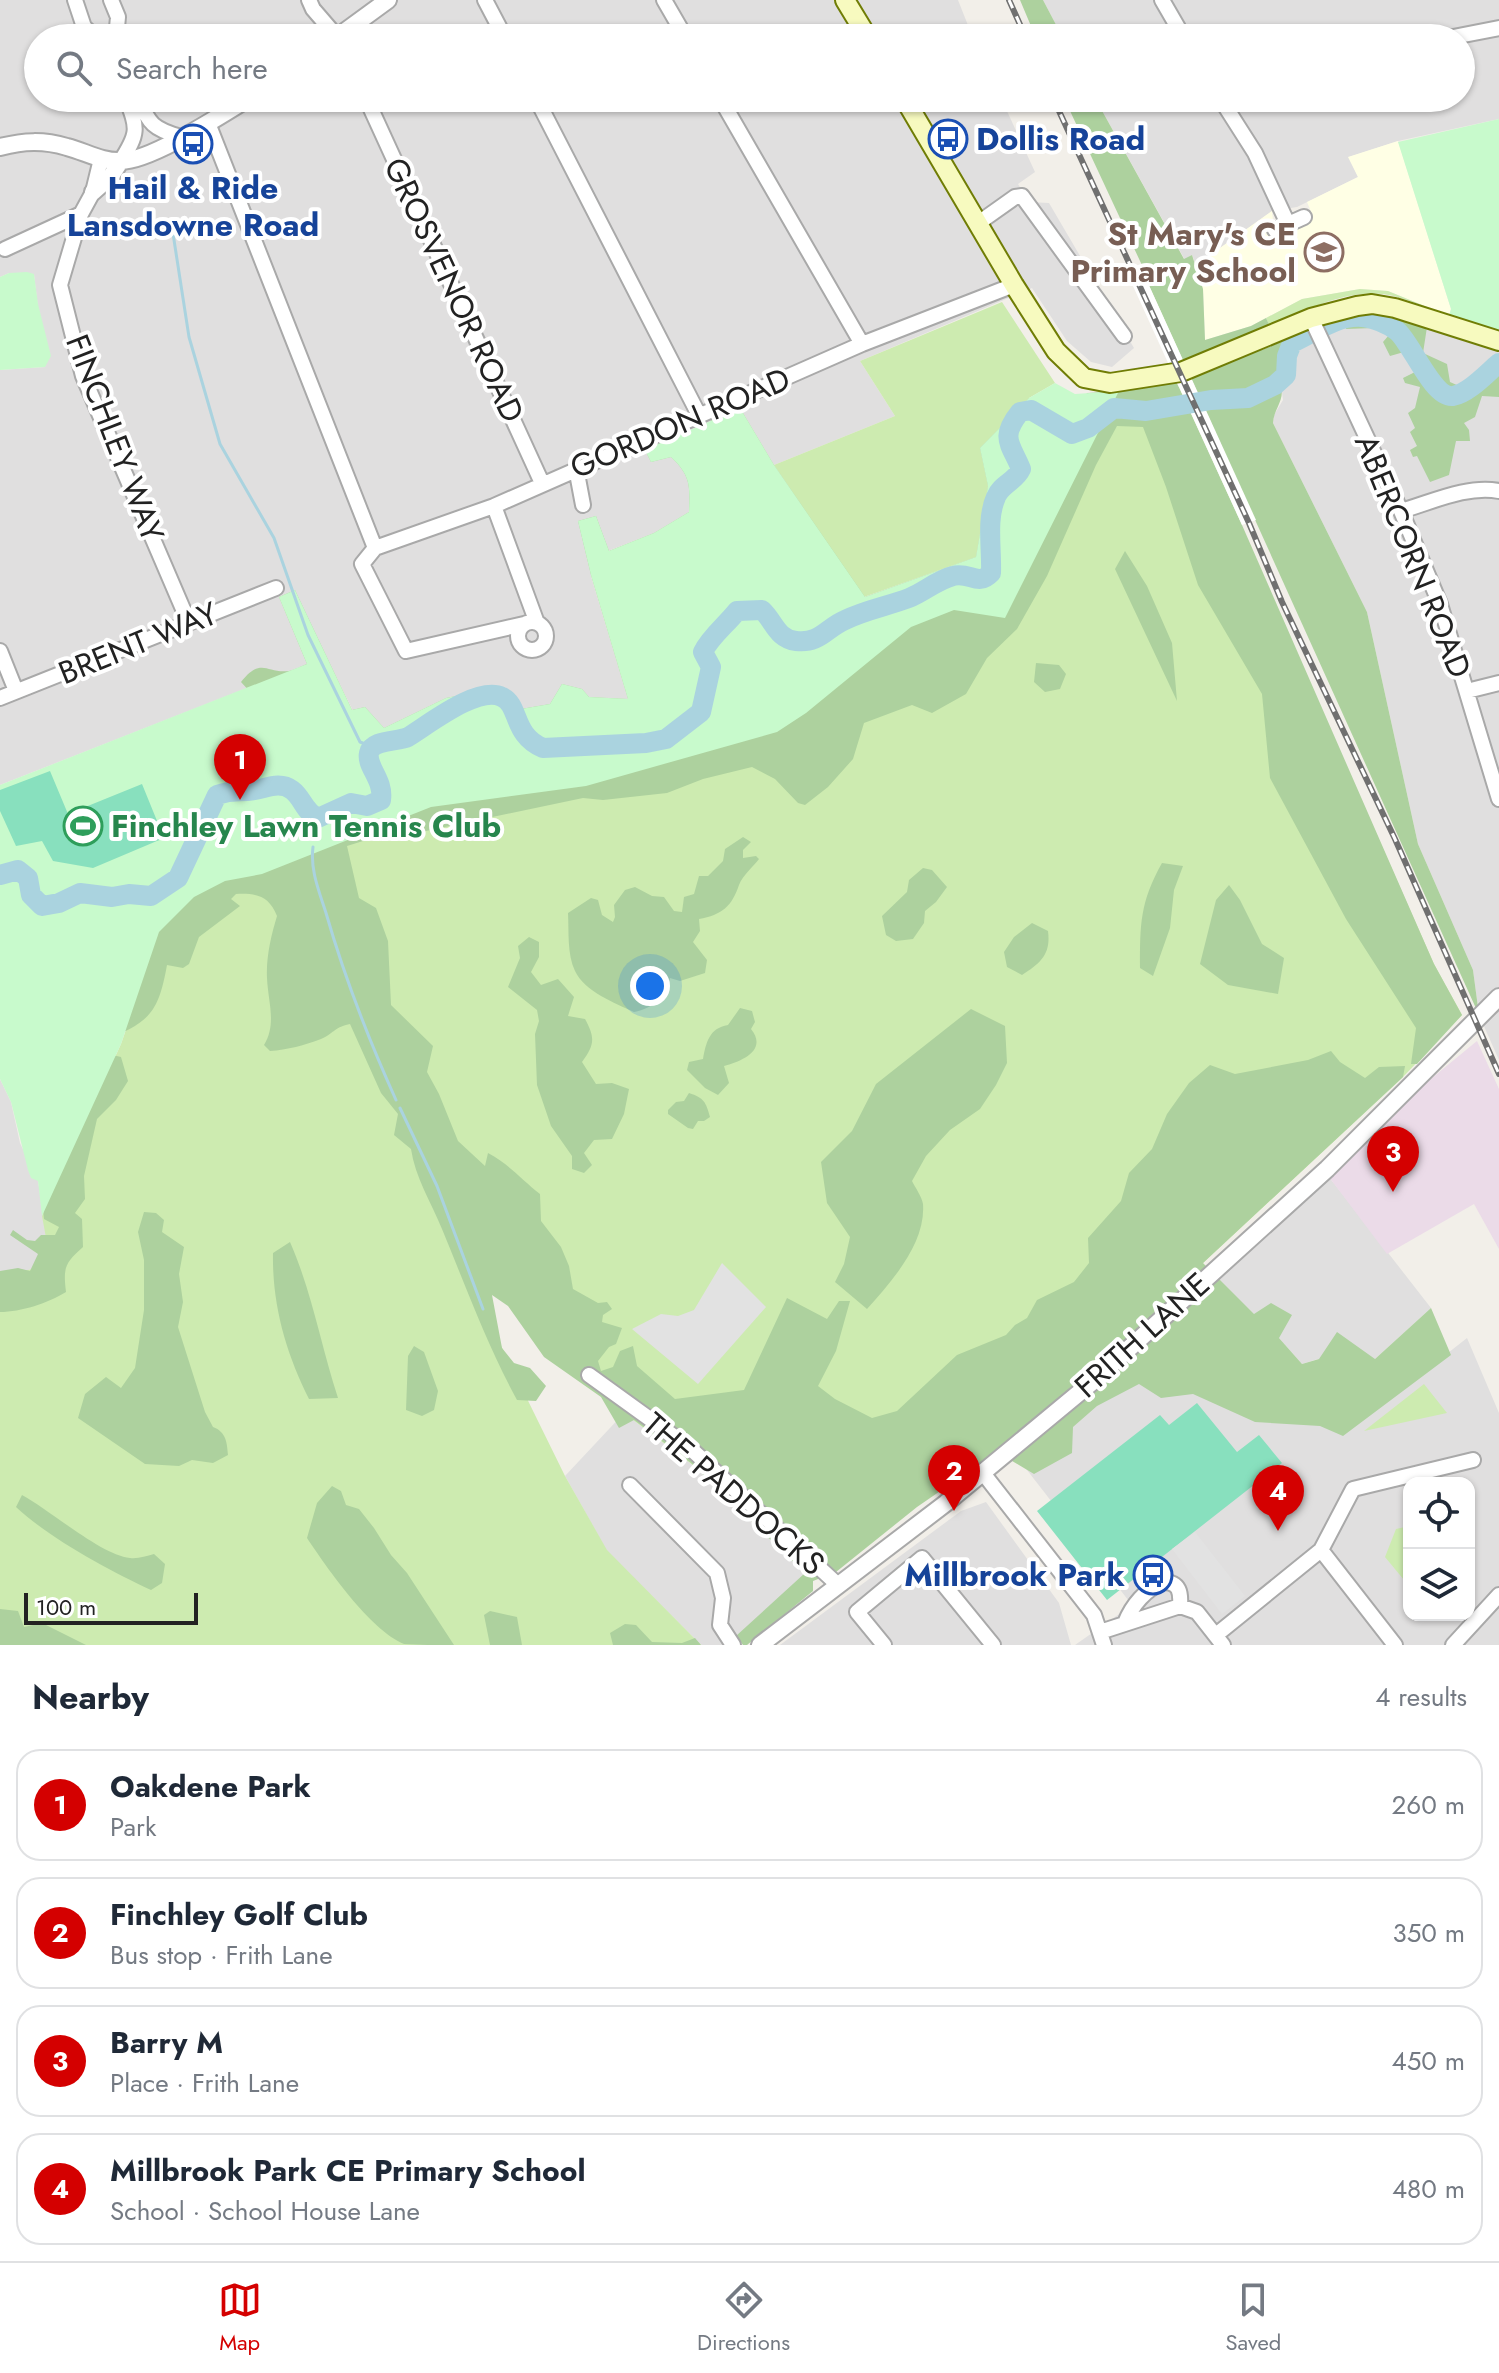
<!DOCTYPE html>
<html lang="en">
<head>
<meta charset="utf-8">
<style>
	body { margin:0; font-family:Jost,sans-serif; background:#f6f6f7; color:#1f2937 }
	.controls { position:absolute; right:24px; bottom:24px; display:grid; overflow:hidden; border-radius:16px; box-shadow:0 2px 6px #0004 }
	.controls button { width:72px; height:72px; display:grid; place-items:center; padding:0; border:0; border-bottom:2px solid #e0e1e3; background:#fff; color:#1f2937; font:40px sans-serif }
	.scale { position:absolute; left:24px; bottom:20px; width:174px; box-sizing:border-box; padding-left:8px; border:4px solid #222; border-top:0; font-size:22px; line-height:28px; white-space:nowrap; color:#222; -webkit-text-stroke:6px #fff; paint-order:stroke }
	.you { position:absolute; left:650px; top:986px; width:28px; height:28px; margin:-20px; border:6px solid #fff; border-radius:50%; background:#1a73e8; box-shadow:0 0 0 12px #1a73e833 }
	.badge { display:grid; place-items:center; width:52px; height:52px; border-radius:50%; background:#d40000; color:#fff; font-size:26px; font-weight:700 }
	.pin { position:absolute; translate:-50% -66px; filter:drop-shadow(0 2px 4px #0008) }
	.pin::after { content:''; position:absolute; top:42px; width:28px; height:24px; background:inherit; clip-path:polygon(0 0,100% 0,50% 100%) }
	.list { margin:0; padding:0; list-style:none }
	h2 { display:flex; justify-content:space-between; align-items:center; height:104px; margin:0; padding:0 32px; font-size:34px }
	h2 small { font-size:26px; font-weight:400; color:#747a83 }
	.list li { display:grid; grid-template-columns:52px 1fr auto; gap:24px; align-items:center; box-sizing:border-box; height:112px; margin:0 16px 16px; padding:0 16px; border:2px solid #e0e1e3; border-radius:24px }
	.list b { display:block; font-size:30px; white-space:nowrap }
	.list p { margin:0; font-size:26px; white-space:nowrap; color:#747a83 }
	.list em { font-size:26px; font-style:normal; color:#747a83 }
	.icon { flex:none; width:44px; height:44px; fill:none; stroke:currentColor; stroke-width:2; stroke-linecap:round; stroke-linejoin:round }
	.map { position:relative; flex:none; width:1499px; height:1645px; overflow:hidden }
	.search { position:absolute; background:#fff; box-shadow:0 2px 6px #0004; left:24px; right:24px; top:24px; height:88px; display:flex; align-items:center; gap:20px; box-sizing:border-box; padding:0 28px; border-radius:44px; color:#747a83; font-size:30px }
	.sheet { height:616px; background:#fff }
	nav { display:flex; justify-content:space-around; align-items:center; box-sizing:border-box; height:112px; border-top:2px solid #e0e1e3; background:#fff; font-size:22px; color:#747a83 }
	nav a { display:grid; justify-items:center; gap:4px }
	nav .on { color:#d40000 }
	.map>svg:first-child { display:block }
</style>
</head>
<body>
<div class="map">
<svg width="1499" height="1645" viewBox="0 0 1499 1645">
	<rect width="100%" height="100%" fill="#f2efe9"/>
	<path fill="#e0dfdf" fill-rule="evenodd" d="M0,0h958l15,38h-935v60h963l34,74 -17,12 11,18 20,1 85,145 -22,19 -21,-5 -24,-21 -35,-53 -172,73 35,55 -121,49 -34,-57 -69,49 10,9 10,17 -2,29 -35,21 -46,18 -17,25 37,123 -39,-2 -68,13 -75,-12 -62,30 -19,-20 -12,3 -59,-120 -15,6 29,67 -308,121v-415l45,-3 -11,-93 -25,-1 -9,4z
		M1043,0h456v119l-101,22 -49,16 9,20 -61,30 -25,4 -76,54 -4,-10 -7,5 -90,-162h366v-60h-398z
		M1385,314l114,37v709l-20,-45 -6,-45 -55,-126 -51,-232 -94,-189 1,-8 9,-15 -2,-15 11,-29v-7l16,-12 -1,-6 38,-16z
		M0,1079l11,23 9,41 18,38 13,84 -51,11z
		M1329,1177l102,131 -56,51h-57l-16,5 -23,-26 -64,-61z
		M1169,1321l190,102 108,-85 32,75v232h-424l57,-40 -112,-144zM1409,1483h60v132h-60z
		M624,1413l86,65 106,99 -81,68h-34l-94,-94 -42,-75z
		M986,1502l73,101 12,42h-291l181,-134z"/>
	<path fill="#ebdbe8" d="M1477,1041l22,48v160l-25,-45 -87,50 -58,-77 86,-85z"/>
	<path fill="#ffffe5" d="M1398,141l53,168 -2,7 -61,-25 -28,-2 -58,10 -51,27 -46,14 -2,-51 -7,-24 76,-54 1,10 -7,13 9,5 34,-16 1,-14 -3,-7 51,-25 -10,-20z"/>
	<path fill="#cdebb0" d="M1360,289l28,2 61,25c-21,-7 -44,-19 -66,-22 -39,-4 -78,16 -113,33l-4,-9 36,-19z
		M1002,302l53,81 -26,15 -49,50 8,38 -12,71 -112,40 -90,-132 121,-49 -35,-55z
		M1179,387l255,577 28,51 -59,62 -200,186 -107,106 -386,109 -98,-74 -130,-137 1,42 82,167 42,74 94,95h-701v-369l51,-11 -9,-49 79,-172 39,-112 34,-35 760,-287 165,-219z
		M1424,1384l23,29 -83,18z
		M1409,1526v60l-24,-29 11,-28z"/>
	<path fill="#add19e" d="M1020,0h23l20,38h-27z
		M1064,98h31l89,161 8,-4 11,34 2,51 46,-14 15,-8 6,13 -13,12 3,7 45,-19 1,6 -16,12 -3,27 -8,9c4,16 -7,23 -8,38l94,189 51,232 55,126 6,45 -332,-734v-5z
		M1377,312l-1,7 20,6 3,-7 28,9 -4,26 24,11 3,18 9,4 30,-22 10,8v25l-17,-1 -7,21 -11,6 5,7 1,11h-14l-7,34 -19,7 -13,-26 -4,1 -3,-7 7,-4 -7,-14 5,-4 -7,-15 7,-5 5,-21 -15,-4 -2,-5 14,-7 -13,-19 -14,4 -7,-14 6,-7 -15,-7 -28,1 -1,-14z
		M1175,379l67,146 192,439 28,51 -45,49h-6l5,-36 -70,-109 -76,-141 -8,-84 -64,-109 -32,-98 -23,-60 -26,-1 -21,39 -49,111 -30,53 -30,29 -21,36 -34,19 -20,-8 -48,18 -11,36 -25,28 -23,18 -7,-2 -23,-24 -23,-12 -49,12 -36,14 -64,7 -20,-2 -157,33 -34,1 -45,14 12,52 17,10 12,33 3,64 42,41 -6,26 12,22 19,47 27,25 3,-13c22,12 33,26 52,41l1,27 20,26 8,19 4,23 25,14 9,-1 5,7 -9,6 -1,7 20,6 -6,16 -7,3 -11,14 3,10 12,-4 7,-16 13,-5 4,20 38,33 69,-9 43,-92 40,21 12,-18h11l-14,50 -18,35 17,13 37,19 25,-7 60,-56 49,-20 9,-10 12,-7 10,-18 37,-18 15,-19 -1,-25 33,-37 8,-28 23,-24 15,-35 22,-31 21,-18 25,9 73,-14 23,-9 9,11 25,16 14,-11 26,-1 -2,11 -200,186 51,51 17,-11 21,12 -13,23 23,26 17,-5 18,-27 38,27 56,-51 20,47 -108,81 -23,-10 -65,-4 -62,-28 -32,4 -22,-14 -42,22 -24,21 -1,26 -38,21 -37,-22 -80,55 -81,65 -23,9v10l-66,54h-4l-7,-9 69,-63 -114,-110 -57,-43 -15,8 -18,-31 -57,-40 -36,-51 -16,-11 10,53 12,15 16,5 16,18 -10,15 -19,-1c-30,-55 -51,-113 -75,-171 -11,-27 -27,-52 -31,-80l-17,-14 4,-21 -17,-21 -31,-69c-18,4 -16,10 -29,15 -16,6 -34,11 -51,12l-6,-6c13,-21 4,-43 3,-67 -1,-21 4,-42 10,-62 -8,-20 -20,-23 -41,-22l-5,5 9,7 -41,31 -10,27 -6,4 -16,-3c-9,51 -19,57 -65,77l2,11 17,4 7,24 -12,19 -19,19 -13,57 1,23 -10,14 7,6 1,28c-18,16 -20,20 -17,45 -18,11 -45,20 -66,20v-41l18,-3 12,3 8,-17 -28,-19 3,-5 14,10 8,1 6,-6h14l4,-8 -15,-8 -44,-403 252,-122 -11,-12c21,-26 25,-8 48,-11 5,-1 13,-5 18,-7l-28,-67 16,-7 57,120 13,-3 19,21 62,-30 55,-11 20,22 29,-5 12,-20 20,5 7,8 39,2 -37,-124 -13,-54 18,-5 13,35 45,-18 35,-21c1,-26 2,-36 -18,-55l-20,5 -6,-12 17,-8 -3,-5 6,-3 34,28 13,-37 -2,-7 24,-11 6,1 34,57 91,132 111,-40 12,-71 -8,-38 49,-50 41,24 17,-29 32,-2z
		M1125,551l22,35 25,57 5,58 -62,-132z
		M1036,663l23,2 7,9 -6,15 -15,3 -11,-10z
		M743,837l8,5 -8,8v8l13,-2 3,3c-6,8 -16,16 -20,26 -7,21 -17,30 -40,34l1,12 -7,11 14,18 -2,13 -25,8 -10,-3c-6,19 -16,30 -36,34 -19,-9 -49,-20 -59,-41 -8,-17 -6,-39 -7,-58l23,-15 7,2 4,15 11,7 2,-5 -1,-12 11,-15 10,-3 17,9 12,1 10,14 8,1 2,-15 10,-3 5,-18h9l15,-15 2,-12z
		M1162,863l21,3 -9,24 -4,38 -17,48 -13,-8c0,-44 0,-66 22,-105z
		M923,868l9,2 15,17 -11,15 -11,9 -1,12 -11,16 -17,2 -10,-6 -4,-19 25,-24 2,-12z
		M1229,885l11,15 22,44 22,14 -6,36 -50,-9 -28,-21 16,-64z
		M1032,923l16,8c3,23 -7,32 -26,44l-15,-8 -3,-15 10,-15z
		M529,937l10,5v15l-8,15 10,13 17,-6 16,18 -6,19 17,3c10,18 10,26 -3,43l14,22 16,-1 17,6 -5,25 -12,25 -18,1 -10,13 8,12 -8,8 -12,-4v-13l-21,-30 -14,-41 -2,-51 4,-13 -2,-11 -29,-23 12,-29 -2,-12z
		M740,1008l12,3 3,11 -4,7c17,21 -9,32 -27,37l5,17 -11,12 -13,-7 -18,-18 2,-8 14,-3c3,-16 6,-31 25,-34z
		M971,1009l34,17 2,37 -11,22 -16,24 -30,21 -24,26 -14,25c3,6 10,16 11,23 3,40 -32,78 -56,105l-32,-27 9,-18 6,-27 -23,-34 -6,-41 31,-31 24,-47z
		M689,1093c15,5 17,9 21,24l-6,4h-6l-5,8 -5,-1 -20,-14v-4l8,-8 8,-1z
		M144,1212l12,1 8,7 -2,12 22,15 -5,27 4,28 -5,25 27,85 8,15c13,5 14,15 15,28l-15,8 -21,-3 -13,6 -34,-2 -67,-46 7,-24 21,-17 15,11 14,-20 9,-58v-50l-6,-28z
		M290,1242c22,50 31,104 48,156l-29,1c-23,-46 -37,-94 -36,-146z
		M414,1346l10,6 14,39 -4,19 -12,6 -16,-6 2,-54z
		M332,1486l9,5 5,14 13,4 15,19 17,27 16,18 47,72c-14,0 -38,0 -50,-1 -34,-14 -77,-76 -97,-106l10,-35z
		M22,1495c28,15 79,60 108,63 8,1 16,-2 24,-4l11,10 -3,19 -11,7c-41,-19 -102,-52 -135,-83z
		M0,1609l18,2 6,16 18,-4 44,22h-86z
		M490,1611l27,6 5,28h-32l-6,-30z
		M625,1624l11,1 16,17 30,1 13,-5 6,7h-88l-3,-12z"/>
	<path fill="#c8facc" d="M1499,119v211l-50,-14 2,-7 -53,-167z
		M27,272l7,2 4,30 13,52 -6,11 -45,3v-93l9,-4z
		M1055,383l20,11 44,-3 -114,227 -51,-8 -43,17 -105,86 -29,19 -191,54 -155,21 -169,67 -37,7 -31,16 -35,35 -38,112 -79,172 -4,-35 -7,-3 -3,-8 -17,-68 -11,-23v-294l307,-121 -28,-67 16,-7 57,120 13,-3 19,21 62,-30 55,-11 20,22 29,-5 12,-20 20,5 7,8 39,2 -37,-124 -13,-54 18,-5 13,35 45,-18 35,-21c1,-26 2,-36 -18,-55l-20,5 -6,-12 95,-42 34,57 91,132 111,-40 12,-71 -8,-38 49,-50z"/>
	<path fill="#88e0be" d="M50,771l18,43 74,-30 22,54 -71,30 -40,-7 -11,-20 -26,5 -16,-35v-21z
		M1197,1403l40,49 22,-17 23,28 -175,137 -70,-89 123,-96 9,10z"/>
	<path fill="#e2e2e2" d="M722,1263l44,44 -68,77 -66,-55 29,-15 17,2 16,-6z
		M1195,1532l50,64 -23,18 -50,-65z"/>
	<path fill="#fff" d="M1147,281l109,239 -14,5 -109,-239z"/>
	<g fill="none" stroke-linecap="round" stroke-linejoin="round">
		<path stroke="#aad3df" stroke-width="3" d="M172,227l17,110 31,107 54,94 34,97 52,107 13,5
			M313,847c-3,23 6,44 13,66 19,66 42,125 70,187
			M400,1108l37,78 46,123"/>
		<path stroke="#aad3df" stroke-width="20" d="M0,875l18,-5 10,8 3,17 11,11 17,-3 21,-10 32,4 17,-3 22,2 27,-18 39,-83c18,-6 22,-2 38,-5 12,-2 25,-9 37,0 11,8 12,22 26,28l33,-15 16,3 14,-6c3,-21 -15,-33 -12,-47 3,-14 29,-11 39,-16 20,-12 70,-52 94,-40 18,8 10,38 41,51l103,-5 20,-4 35,-27 10,-45 -8,-15c7,-15 23,-27 34,-41l25,-1c12,11 15,29 34,31 24,3 30,-13 49,-21 20,-10 43,-14 64,-22 15,-6 28,-18 44,-22 16,-5 25,11 38,-3 1,-24 -5,-54 5,-76 5,-13 20,-16 25,-28 -10,-25 -22,-31 -1,-57l11,-2 41,24 16,-6 26,-20 32,3 65,-11 37,-2 27,-13 11,-10 1,-19 5,-13c22,-10 45,-28 70,-26 11,1 26,7 35,14 14,11 36,68 56,65 16,-3 34,-23 46,-33"/>
		<g stroke="#a9a9a9" stroke-width="18">
			<path id="minor" d="M75,0l9,27 12,11
				M111,0l7,17 -2,21
				M309,0l4,9 25,29
				M485,0l20,38
				M664,0l22,38
				M1162,0l22,38
				M1448,38l51,-10
				M138,98c11,26 15,31 43,39
				M366,98l176,385
				M536,98l163,317
				M720,98l142,246
				M1220,98l35,55 33,71
				M208,123l167,425
				M101,159l-8,33 -12,22 -21,71 23,91 106,247
				M120,162c19,-29 18,-33 6,-64
				M977,224l38,-27 7,-1 102,140
				M1275,230l29,-13
				M5,249l76,-35
				M1311,318l90,193 39,93 59,195
				M576,468l7,37
				M494,506l43,117
				M1401,511c31,-9 66,-26 98,-20
				M375,548l119,-42 368,-162 152,-59
				M375,548l-13,16 44,87 118,-27
				M518 636a14 14 0 1 1 28 0a14 14 0 1 1-28 0Z
				M0,651l16,40
				M1467,691l32,-8
				M0,698l276,-110
				M589,1375l101,73 148,137
				M983,1473l111,142 10,30
				M630,1485l87,88 6,25 -3,27 13,20
				M1321,1550l74,95
				M1125,1623c7,-18 21,-34 38,-41 17,0 18,11 17,24
				M1100,1632l80,-26 17,6 26,33
				M1216,1635l105,-85 32,-61 120,-29
				M884,1645l-27,-33 65,-54 71,87
				M1453,1645l46,-50"/>
		</g>
		<g stroke="#a9a9a9" stroke-width="20">
			<path id="tertiary" d="M336,38l52,-38
				M0,147c24,-6 43,-7 67,0 19,5 35,15 54,14 30,0 100,-46 128,-63
				M93,192l18,-16 9,-14
				M760,1645l186,-142 145,-120 236,-214 172,-172"/>
		</g>
		<g stroke="#707d05" stroke-width="22">
			<path id="secondary" d="M845,0l23,38
				M904,98l110,187 42,66 28,27 26,5 71,-11 130,-54 46,-12 15,-2 23,4 104,33"/>
		</g>
		<use href="#minor" stroke="#fff" stroke-width="14"/>
		<use href="#tertiary" stroke="#fff" stroke-width="16"/>
		<use href="#secondary" stroke="#f7fabf" stroke-width="18"/>
		<g stroke="#707070" stroke-width="6">
			<path id="rail" d="M1009,0l17,38
				M1053,98l196,425 33,79 113,237 104,235"/>
		</g>
		<use href="#rail" stroke="#fff" stroke-width="3" stroke-dasharray="9" stroke-linecap="butt"/>
	</g>
	<defs>
		<g id="bus-ring" transform="scale(2)"><circle r="9.5" fill="#fff" stroke="#1a4fb4" stroke-width="1.5"/><path d="M-5-6H5V4H4V6H2V4H-2V6H-4V4H-5ZM-3.5-4V0h7V-4ZM-3.5 1.2v1.5H-2V1.2ZM2 1.2v1.5H3.5V1.2Z" fill="#1a4fb4"/></g>
		<g id="school-ring" transform="scale(2)"><circle r="9.5" fill="#fff" stroke="#8d6e63" stroke-width="1.5"/><path d="M0-5L7-2L0 1L-7-2ZM-4 1L0 2.5L4 1V4Q0 6-4 4Z" fill="#8d6e63"/></g>
		<g id="stadium-ring" transform="scale(2)"><circle r="9.5" fill="#fff" stroke="#2e9e5b" stroke-width="1.5"/><path d="M0-5a6.5 5 0 1 0 0 10a6.5 5 0 1 0 0-10ZM-3.5-1.8h7v3.6h-7Z" fill="#2e9e5b"/></g>
	</defs>
	<g fill-rule="evenodd">
		<use href="#bus-ring" x="948" y="139"/>
		<use href="#bus-ring" x="193" y="144"/>
		<use href="#school-ring" x="1324" y="252"/>
		<use href="#stadium-ring" x="83" y="826"/>
		<use href="#bus-ring" x="1153" y="1575"/>
	</g>
	<g text-anchor="middle" stroke-width="8" stroke-linejoin="round" paint-order="stroke">
		<g font-size="32" font-weight="bold" fill="#164399" stroke="#fff" text-anchor="start">
			<text x="976" y="150">Dollis Road</text>
			<text x="193" y="199" text-anchor="middle">Hail &amp; Ride<tspan x="193" dy="37">Lansdowne Road</tspan></text>
			<text x="1125" y="1586" text-anchor="end">Millbrook Park</text>
		</g>
		<g font-size="32" font-weight="bold" fill="#785e54" stroke="#fff" text-anchor="end">
			<text x="1296" y="245">St Mary's CE<tspan x="1296" dy="37">Primary School</tspan></text>
		</g>
		<g font-size="32" fill="#222" stroke="#fff">
			<text transform="translate(454 290) rotate(65)" y="11">GROSVENOR ROAD</text>
			<text transform="translate(680 423) rotate(-23)" y="11">GORDON ROAD</text>
			<text transform="translate(115 438) rotate(69)" y="11">FINCHLEY WAY</text>
			<text transform="translate(1413 556) rotate(68)" y="11">ABERCORN ROAD</text>
			<text transform="translate(138 643) rotate(-22)" y="11">BRENT WAY</text>
			<text transform="translate(1142 1335) rotate(-42)" y="11">FRITH LANE</text>
			<text transform="translate(734 1494) rotate(41)" y="11">THE PADDOCKS</text>
		</g>
		<g font-size="32" font-weight="bold" fill="#27864d" stroke="#fff" text-anchor="start">
			<text x="111" y="837">Finchley Lawn Tennis Club</text>
		</g>
	</g>
</svg>
<div class="controls">
<button><svg class="icon" aria-label="locate" viewBox="0 0 24 24"><circle cx="12" cy="12" r="6"/><path d="M12 2v4M12 18v4M2 12h4M18 12h4"/></svg></button>
<button><svg class="icon" aria-label="layers" viewBox="0 0 24 24"><path d="M12 4l9 5-9 5-9-5zM3 14l9 5 9-5"/></svg></button>
</div>
<div class="scale">100 m</div>
<div class="you"></div>
<div class="pin badge" style="left:240px;top:800px">1</div>
<div class="pin badge" style="left:954px;top:1511px">2</div>
<div class="pin badge" style="left:1393px;top:1192px">3</div>
<div class="pin badge" style="left:1278px;top:1531px">4</div>
<div class="search"><svg class="icon" aria-label="search" viewBox="0 0 24 24"><circle cx="10" cy="10" r="6"/><path d="M15 15l6 6"/></svg>Search here</div>
</div>
<section class="sheet">
<h2>Nearby<small>4 results</small></h2>
<ul class="list">
<li><span class="badge">1</span><div><b>Oakdene Park</b><p>Park</p></div><em>260 m</em></li>
<li><span class="badge">2</span><div><b>Finchley Golf Club</b><p>Bus stop · Frith Lane</p></div><em>350 m</em></li>
<li><span class="badge">3</span><div><b>Barry M</b><p>Place · Frith Lane</p></div><em>450 m</em></li>
<li><span class="badge">4</span><div><b>Millbrook Park CE Primary School</b><p>School · School House Lane</p></div><em>480 m</em></li>
</ul>
</section>
<nav>
<a class="on"><svg class="icon" aria-label="map" viewBox="0 0 24 24"><path d="M3 6l6-2 6 2 6-2v14l-6 2-6-2-6 2zM9 4v14M15 6v14"/></svg>Map</a>
<a><svg class="icon" aria-label="directions" viewBox="0 0 24 24"><path d="M12 3l9 9-9 9-9-9zM9 14v-3h6M13 9l2 2-2 2"/></svg>Directions</a>
<a><svg class="icon" aria-label="saved" viewBox="0 0 24 24"><path d="M7 4h10v16l-5-4-5 4z"/></svg>Saved</a>
</nav>
</body>
</html>
